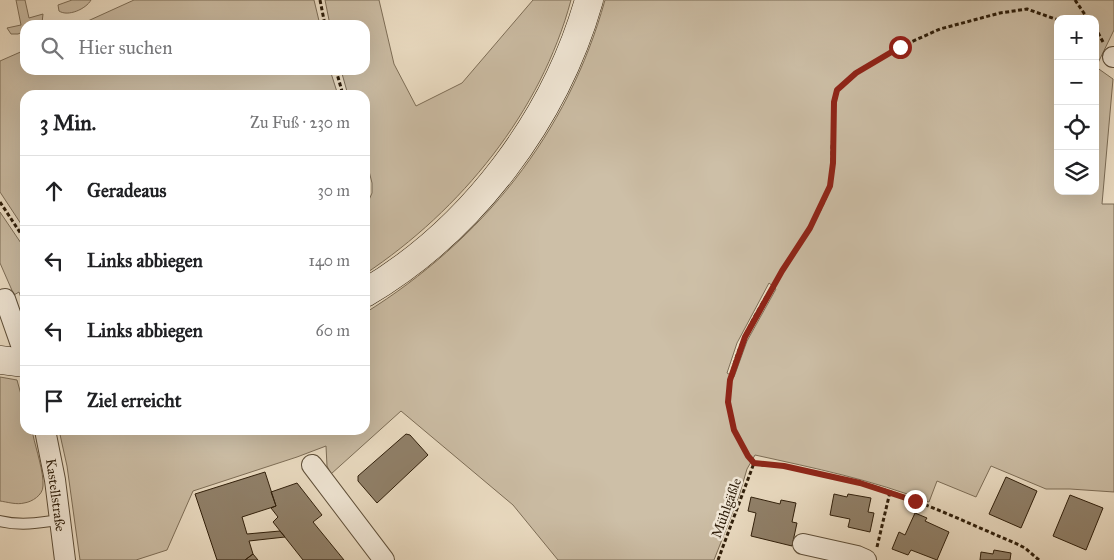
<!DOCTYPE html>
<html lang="de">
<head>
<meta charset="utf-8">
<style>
	body { margin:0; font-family:"IM FELL Great Primer",serif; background:#f2f2f2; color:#202124 }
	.controls { position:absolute; right:15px; top:15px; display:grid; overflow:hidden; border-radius:10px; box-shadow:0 5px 20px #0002 }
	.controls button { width:45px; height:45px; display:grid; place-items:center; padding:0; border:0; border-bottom:1px solid #e0e0e0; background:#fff; color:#202124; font:25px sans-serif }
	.stop { position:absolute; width:15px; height:15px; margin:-11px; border:4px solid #8f2418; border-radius:50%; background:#fff }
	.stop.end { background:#8f2418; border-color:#fff; box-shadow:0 1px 5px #0008 }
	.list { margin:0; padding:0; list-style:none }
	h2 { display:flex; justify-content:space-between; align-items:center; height:65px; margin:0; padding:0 20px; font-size:21px }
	h2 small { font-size:16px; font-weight:400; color:#757577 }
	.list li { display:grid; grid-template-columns:32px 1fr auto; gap:15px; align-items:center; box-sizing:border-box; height:70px; padding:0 20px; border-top:1px solid #e0e0e0 }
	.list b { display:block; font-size:19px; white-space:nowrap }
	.list em { font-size:16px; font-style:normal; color:#757577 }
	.icon { flex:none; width:28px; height:28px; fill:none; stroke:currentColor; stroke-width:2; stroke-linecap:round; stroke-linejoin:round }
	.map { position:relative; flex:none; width:1114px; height:560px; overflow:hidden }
	.search { position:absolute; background:#fff; box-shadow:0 5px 20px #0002; left:20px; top:20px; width:350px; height:55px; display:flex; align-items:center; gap:12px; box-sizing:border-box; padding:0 18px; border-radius:15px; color:#757577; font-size:19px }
	.panel { position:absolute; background:#fff; box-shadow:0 5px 20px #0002; left:20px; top:90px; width:350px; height:345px; border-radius:15px }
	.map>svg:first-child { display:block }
</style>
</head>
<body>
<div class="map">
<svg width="1114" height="560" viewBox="0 0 1114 560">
	<rect width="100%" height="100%" fill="#eee0c7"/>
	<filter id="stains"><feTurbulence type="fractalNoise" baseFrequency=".004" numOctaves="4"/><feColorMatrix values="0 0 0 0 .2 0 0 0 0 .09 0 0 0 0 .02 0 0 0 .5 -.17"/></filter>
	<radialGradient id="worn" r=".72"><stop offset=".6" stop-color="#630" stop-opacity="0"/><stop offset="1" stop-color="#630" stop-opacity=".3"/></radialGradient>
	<path fill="#cdbfa7" stroke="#7d6e58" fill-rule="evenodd" d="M16,0h9l4,18 14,-4 -1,9 -3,2h-14v6l-7,3h-7l-4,-6 14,-3z
		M72,0h19c-5,9 -23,17 -32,11l-1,-6z
		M134,0h180l6,25h-241z
		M325,0h54l15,64 22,42 46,-23 71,-83h38c-30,112 -110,210 -206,274v-65l7,-16v-10l-7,-28v-60h-17l-7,-25h24v-45h-35z
		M605,0h509v30l-18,37 17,12 -11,125h12v288l-44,-3h-24l-55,-23 -15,31 -39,-16 -8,21c-56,-22 -115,-34 -174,-47l-8,14 -8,27 -25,64h-156l-45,-55 -112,-94 -70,63 -4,-8 -1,-20 -29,11 -104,34 -26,59 -31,10h-56l-13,-94 -8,-36h306v-117c117,-73 203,-179 240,-313zM1058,19h37v172h-37zM769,283l7,6 -29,52 -13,36 -7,-4 10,-30z
		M25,50v20h305l8,25h-313v135l-25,-38v-131z
		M0,212l25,37v61l-6,-18 -5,3 -14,-32z
		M0,377l17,3 8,29v21h7l1,5c3,14 11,38 10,51 0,9 -11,16 -19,17 -7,2 -17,-1 -24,-2z"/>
	<path fill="#91826c" stroke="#2d1d0a" d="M406,434l4,1 18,20 -51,48 -19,-22v-5z
		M265,472l11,34 -34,11 5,17 33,-3 5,6 -36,4 4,13 -8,6h-28l-22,-66z
		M1006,477l31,14 -16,37 -32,-14z
		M297,483l25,32 -9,7 31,38h-41l-30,-38 5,-5 -7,-9 5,-2 -5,-14z
		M834,494l13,3 1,-3 23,4 -3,14 6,1 -4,19 -22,-5 2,-8 -20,-4z
		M1070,495l33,13 -17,42 -33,-14z
		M751,497l29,7 1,-4 15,3 -4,19 5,1 -5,23 -41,-10 5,-23 -8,-2z
		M915,513l12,5 -2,3 24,11 -12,28 -26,-10 -3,5 -16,-6 7,-17 6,3z
		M994,550l17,3 -1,7h-30l1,-8 12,2z
		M253,554l5,6h-13z"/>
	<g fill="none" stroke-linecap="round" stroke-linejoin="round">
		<g stroke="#5d4e39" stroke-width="12">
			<path id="lane" d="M0,521c20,5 39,2 59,-1"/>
		</g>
		<g stroke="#5d4e39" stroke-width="22">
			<path id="street" d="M1113,57h1
				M5,299l20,57
				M45,430l10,50 10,80
				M312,465l72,95
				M803,544l54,12 9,4"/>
		</g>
		<g stroke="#2d1d0a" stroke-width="29">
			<path id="secondary" d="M365,293c107,-63 190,-174 224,-293
				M0,360l25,3"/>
		</g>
		<path stroke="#2d1d0a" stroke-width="3" stroke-dasharray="4 2.5" stroke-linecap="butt" d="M320,0l5,25
			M1075,0l13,19
			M1095,27l8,15
			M336,70l7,25
			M365,172l3,13 -3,10
			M0,202l25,38
			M877,547l13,-55
			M718,560l36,-97
			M1039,560l-14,-12 -10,-5c-50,-21 -101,-46 -154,-60 -26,-6 -52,-13 -78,-17 -7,-1 -24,0 -29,-3 -8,-5 -12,-18 -16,-26 -39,-77 58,-171 87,-238 8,-17 7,-33 7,-51 1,-15 2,-31 2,-46l3,-12 19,-17 44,-26 40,-18 60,-16 27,-4 31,11"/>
		<use href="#lane" stroke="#f4ebdb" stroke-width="10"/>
		<use href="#street" stroke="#f4ebdb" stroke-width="20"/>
		<use href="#secondary" stroke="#f4ebdb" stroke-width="28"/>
	</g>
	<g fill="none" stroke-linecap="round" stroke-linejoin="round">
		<path stroke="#8f2418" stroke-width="6" d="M900,47l-44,26 -19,17 -3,12 -1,61 -3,23 -20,42 -28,43 -37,66 -15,43 -2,22 6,28 14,26 6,7 30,3 76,17 55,18"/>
	</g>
	<g text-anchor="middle" stroke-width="5" stroke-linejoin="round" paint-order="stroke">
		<g font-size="14" fill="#2d1d0a" stroke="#f4ebdb">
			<text transform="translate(56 495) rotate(82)" y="5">Kastellstraße</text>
			<text transform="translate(726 508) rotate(-70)" y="5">Mühlgäßle</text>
		</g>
	</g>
	<rect width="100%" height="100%" filter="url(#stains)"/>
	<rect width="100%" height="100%" fill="url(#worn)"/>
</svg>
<div class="controls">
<button>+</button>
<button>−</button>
<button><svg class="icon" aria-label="locate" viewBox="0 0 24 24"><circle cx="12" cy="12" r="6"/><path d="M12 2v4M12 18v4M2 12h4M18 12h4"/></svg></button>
<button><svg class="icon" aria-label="layers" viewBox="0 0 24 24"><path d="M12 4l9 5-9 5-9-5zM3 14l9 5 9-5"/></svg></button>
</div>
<div class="stop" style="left:900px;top:47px"></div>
<div class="stop end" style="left:915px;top:501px"></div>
<div class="search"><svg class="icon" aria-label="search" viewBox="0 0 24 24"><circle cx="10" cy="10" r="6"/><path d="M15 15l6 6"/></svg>Hier suchen</div>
<section class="panel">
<h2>3 Min.<small>Zu Fuß · 230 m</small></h2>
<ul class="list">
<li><svg class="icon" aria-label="ahead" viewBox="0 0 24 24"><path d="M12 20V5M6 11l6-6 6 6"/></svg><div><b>Geradeaus</b></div><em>30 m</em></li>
<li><svg class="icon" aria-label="left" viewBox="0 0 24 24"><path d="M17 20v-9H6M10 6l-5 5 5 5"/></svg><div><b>Links abbiegen</b></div><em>140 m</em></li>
<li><svg class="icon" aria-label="left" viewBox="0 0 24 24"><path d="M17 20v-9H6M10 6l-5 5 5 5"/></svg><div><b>Links abbiegen</b></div><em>60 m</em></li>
<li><svg class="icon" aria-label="arrive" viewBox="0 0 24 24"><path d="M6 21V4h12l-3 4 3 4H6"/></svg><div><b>Ziel erreicht</b></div></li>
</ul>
</section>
</div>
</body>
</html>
